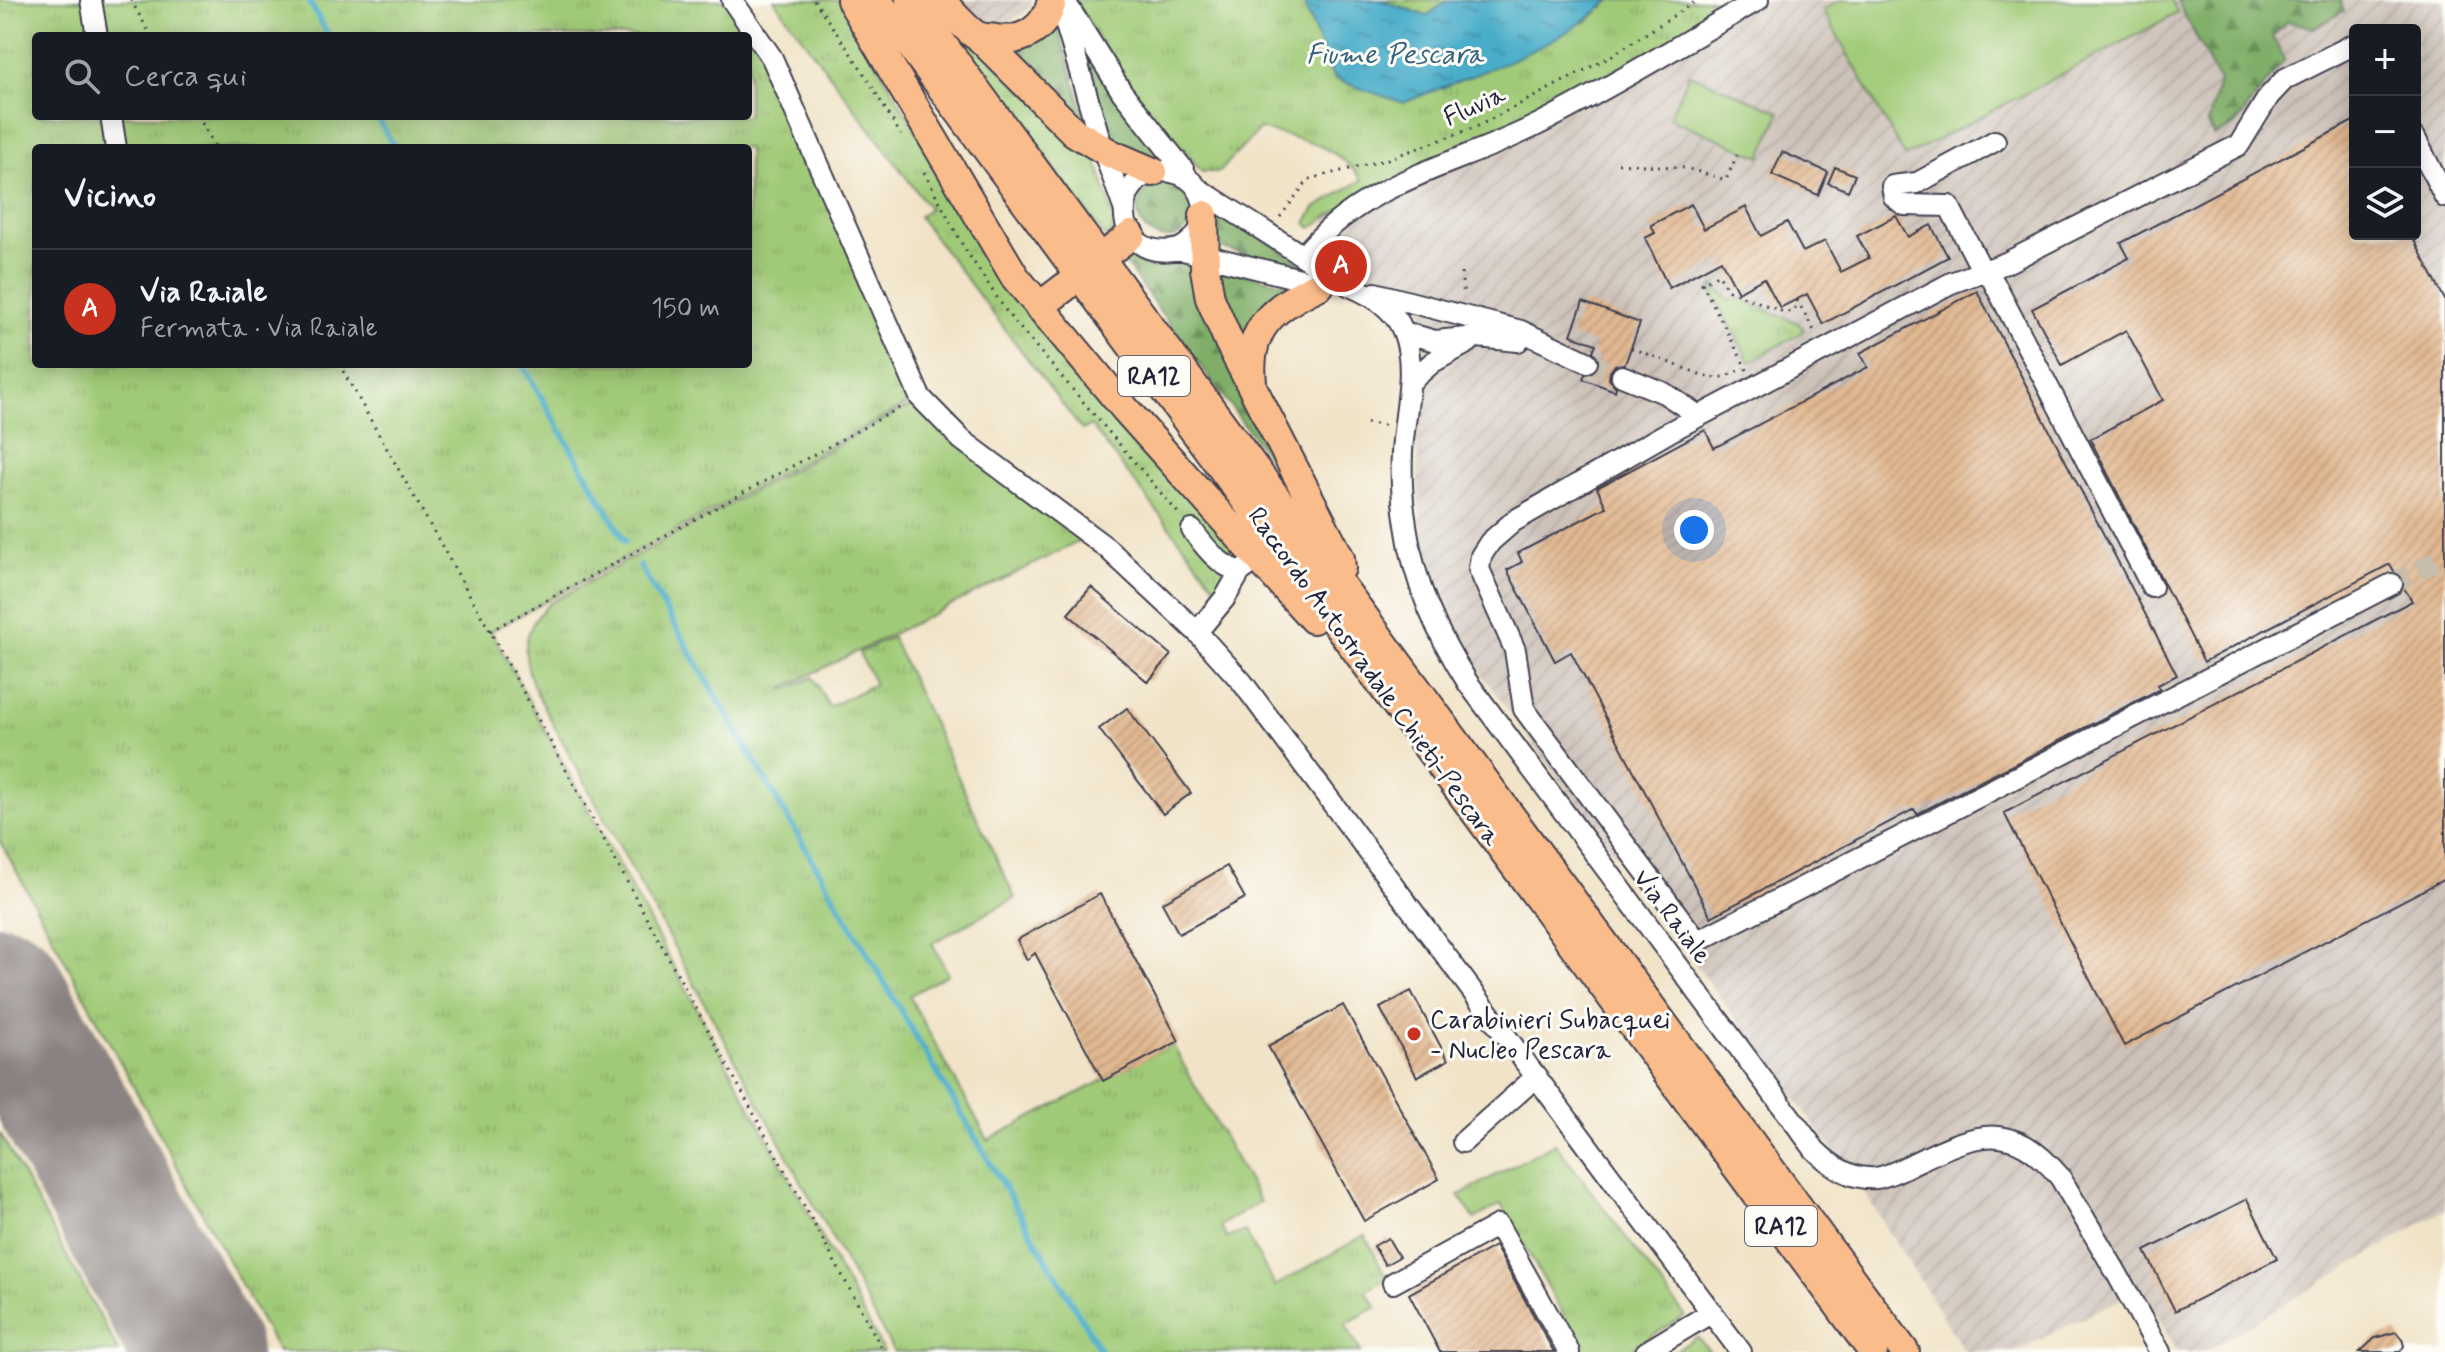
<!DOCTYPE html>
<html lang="it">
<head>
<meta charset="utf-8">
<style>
	body { margin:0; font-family:Mynerve,sans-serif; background:#242831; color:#f1f3f6 }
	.controls { position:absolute; right:24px; top:24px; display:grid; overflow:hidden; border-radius:8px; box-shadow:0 4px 20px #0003 }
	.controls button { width:72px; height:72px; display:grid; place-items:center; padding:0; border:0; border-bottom:2px solid #363941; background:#171b24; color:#f1f3f6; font:40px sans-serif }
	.you { position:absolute; left:1694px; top:530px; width:28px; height:28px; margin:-20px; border:6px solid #fff; border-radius:50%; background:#1a73e8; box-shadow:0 0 0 12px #1a73e833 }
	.badge { display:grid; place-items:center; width:52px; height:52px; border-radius:50%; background:#c8321e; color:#fff; font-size:26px; font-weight:700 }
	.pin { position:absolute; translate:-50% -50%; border:4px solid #fff; box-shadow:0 2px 8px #0006 }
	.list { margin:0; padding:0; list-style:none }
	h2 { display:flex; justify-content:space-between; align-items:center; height:104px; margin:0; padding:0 32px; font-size:34px }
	h2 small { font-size:26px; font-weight:400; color:#9ea1a6 }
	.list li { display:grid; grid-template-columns:52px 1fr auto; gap:24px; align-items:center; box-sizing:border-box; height:120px; padding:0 32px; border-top:2px solid #363941 }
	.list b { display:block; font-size:30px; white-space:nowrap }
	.list p { margin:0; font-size:26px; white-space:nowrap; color:#9ea1a6 }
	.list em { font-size:26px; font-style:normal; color:#9ea1a6 }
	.icon { flex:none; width:44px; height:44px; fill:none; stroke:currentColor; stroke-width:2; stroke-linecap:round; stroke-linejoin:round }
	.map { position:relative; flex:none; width:2445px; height:1352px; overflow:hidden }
	.search { position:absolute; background:#171b24; box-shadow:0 4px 20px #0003; left:32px; top:32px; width:720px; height:88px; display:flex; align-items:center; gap:20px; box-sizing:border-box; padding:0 28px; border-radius:8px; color:#9ea1a6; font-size:30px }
	.panel { position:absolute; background:#171b24; box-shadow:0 4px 20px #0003; left:32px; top:144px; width:720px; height:224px; border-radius:8px }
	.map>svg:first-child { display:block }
</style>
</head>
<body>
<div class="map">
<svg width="2445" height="1352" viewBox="0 0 2445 1352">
	<defs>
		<pattern id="industrial-furrows" width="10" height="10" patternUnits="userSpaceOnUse" patternTransform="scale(2)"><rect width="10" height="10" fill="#cdc2b9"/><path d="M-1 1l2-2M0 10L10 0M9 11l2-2" fill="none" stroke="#b0a6a0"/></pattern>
		<pattern id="grass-tufts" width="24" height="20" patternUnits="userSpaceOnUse" patternTransform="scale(2)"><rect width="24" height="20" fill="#a0ca77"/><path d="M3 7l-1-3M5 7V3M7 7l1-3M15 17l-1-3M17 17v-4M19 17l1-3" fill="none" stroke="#8aad68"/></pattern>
		<pattern id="forest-firs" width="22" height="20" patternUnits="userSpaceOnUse" patternTransform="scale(2)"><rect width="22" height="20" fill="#80ae68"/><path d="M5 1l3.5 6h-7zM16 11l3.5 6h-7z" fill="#688d57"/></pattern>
		<pattern id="water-ripples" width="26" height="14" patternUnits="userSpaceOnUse" patternTransform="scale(2)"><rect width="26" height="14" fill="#4aadc9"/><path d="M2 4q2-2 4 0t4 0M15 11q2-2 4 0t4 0" fill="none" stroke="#3d8ca4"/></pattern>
		<pattern id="building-hatch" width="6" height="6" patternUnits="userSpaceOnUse" patternTransform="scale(2)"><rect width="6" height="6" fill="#e1b891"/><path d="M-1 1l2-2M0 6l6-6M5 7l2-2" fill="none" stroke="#c19e7e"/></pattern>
	</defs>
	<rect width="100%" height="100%" fill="#fdfcf7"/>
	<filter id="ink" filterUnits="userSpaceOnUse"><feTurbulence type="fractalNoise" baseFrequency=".0125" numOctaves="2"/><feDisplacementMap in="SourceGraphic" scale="16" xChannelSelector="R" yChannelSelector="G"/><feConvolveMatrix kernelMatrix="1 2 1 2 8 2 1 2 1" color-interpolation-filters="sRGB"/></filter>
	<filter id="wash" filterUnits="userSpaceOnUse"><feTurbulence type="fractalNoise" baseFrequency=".006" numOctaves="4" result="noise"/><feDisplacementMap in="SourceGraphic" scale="32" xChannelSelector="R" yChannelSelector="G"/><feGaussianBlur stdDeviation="1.8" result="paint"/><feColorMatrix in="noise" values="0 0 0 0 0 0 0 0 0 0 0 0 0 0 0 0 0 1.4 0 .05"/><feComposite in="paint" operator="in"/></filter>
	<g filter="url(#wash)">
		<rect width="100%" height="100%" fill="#f1e3c7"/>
		<path fill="url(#industrial-furrows)" fill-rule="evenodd" d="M959,0h74l-3,8 -27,19 -22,-7z
			M1737,0h708v1209l-241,143h-27l-35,-64 -127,64h-50l-101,-160 -403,-546 -24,-47 -17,-75 -4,-89 8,-45 1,-42 -25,-52 -25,-9 -32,-19 -13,-13v-22l-5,-15 384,-198zM2355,30h60v204h-60z"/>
		<path fill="url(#grass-tufts)" stroke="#617659" stroke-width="2" fill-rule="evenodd" d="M0,0h732l40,58 148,339 -429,234 393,721h-606l-278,-511zM36,36h712v80h-712zM36,148h712v216h-712z
			M774,0h66l166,285 47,60 186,204 -4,8 -7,4 -9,30 -128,-165 -9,4 -163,-213 10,-9z
			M1075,0h227l32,79 252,-57 25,-22h126l-28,20 -164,93 -120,52 -100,53 -13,10 -6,-5 9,-15 47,-28c-25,-36 -62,-41 -102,-51l-41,43h-17l-86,-103z
			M1381,0h67l-21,16z
			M941,13l154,142 20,67 -3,10 -6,6z
			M1714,285l15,16 7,-4 62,26 6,6 -3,4 -51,29 -39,-72z
			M915,405l173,132 -305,151 2,2 28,-13 16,30 46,-23 -16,-31 33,-16 123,261 -83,45 16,31 -39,22 79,144 184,-96 88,158 -40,24 7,12 18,-7 30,55 90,-51 22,44 -21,12 11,16 -32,17 16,28h-467l-355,-654c-17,-35 -22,-66 11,-95l346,-190z
			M0,1133l119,219h-119z
			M1555,1143l130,173 -59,36h-42l-83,-148 -27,15 -15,-24z
			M1697,1337l13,15h-37z"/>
		<path fill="url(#forest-firs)" stroke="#516852" stroke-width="2" d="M2177,0h163l4,11 -29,17 -28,-7 -15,16 13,22 -51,66 -20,11 -6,-12 11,-43z
			M1055,17l35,117 -26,-23 -53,-63z
			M1078,38l94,125 -62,-21z
			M1138 210a28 28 0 1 1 56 0a28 28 0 1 1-56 0Z
			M1216,206l102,69 -103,-29z
			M1132,254l62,12 89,202 -4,4 -155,-210z
			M1212,267l86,19 -55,71z"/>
		<path fill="#a0ca77" stroke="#617659" stroke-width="2" d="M1841,0h330l7,13 -273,144 -82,-147z
			M1689,74l91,38 -19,45 -92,-39z"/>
		<path fill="url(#water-ripples)" stroke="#366882" stroke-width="2" d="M1302,0h79l46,16 21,-16h163c-58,51 -138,74 -208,103l-69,-24z"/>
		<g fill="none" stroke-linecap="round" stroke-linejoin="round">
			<path stroke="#4aadc9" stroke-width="6" d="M308,0l21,36
				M376,116l19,32
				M522,364l103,177
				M640,566l461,786"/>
			<path stroke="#8a8281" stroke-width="128" d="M0,989l197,363"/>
		</g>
		<g id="blocks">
			<path fill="url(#building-hatch)" d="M2355,120v114h56l34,66v579l-321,167 -120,-233 408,-212 -8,-13 -1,-11 -9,-6 -4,-7 -186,98 -114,-223 73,-39 -37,-70 -64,35 -30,-56 97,-51 -8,-15z
				M1782,152l46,20 -10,23 -46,-20z
				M1835,167l20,8 -7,16 -20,-8z
				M1691,204l13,25 42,-22 15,29 26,-14 16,30 22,-11 16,31 28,-14 -12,-22 39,-20 12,21 23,-12 17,32 -125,67 -16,-30 -27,14 -16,-30 -26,14 -17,-32 -52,28 -24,-50 10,-5 -4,-8z
				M1977,291l200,384 -19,10 2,4 -243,125 -3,-5 -203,108 -140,-265 -16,9 -48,-91 15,-8 -4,-9 88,-46 -9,-19 108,-58 9,18 154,-81 -8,-14z
				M1583,302l57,21 -15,41 -10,1 -5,7 -1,7 7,8 -1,4 -32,-12 2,-5 10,-2 5,-10 -7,-11 3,-7 -25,-9z
				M1091,587l80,68 -23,27 -80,-68z
				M1127,708l64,85 -28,21 -64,-85z
				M1227,866l18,32 -66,36 -17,-31z
				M1100,894l79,147 -76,40 -68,-128 -8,7 -10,-20z
				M1411,991l37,69 -31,17 -37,-69z
				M1343,1005l96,174 -75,42 -96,-175z
				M2247,1199l30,60 -102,52 -30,-60z
				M1388,1238l11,19 -14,8 -11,-19z
				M1495,1246l59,106h-114l-31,-58z
				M2396,1332l6,7 2,7 -4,6h-40l15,-14z"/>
		</g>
	</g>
	<g filter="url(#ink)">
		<use href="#blocks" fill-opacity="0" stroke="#413f50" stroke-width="2"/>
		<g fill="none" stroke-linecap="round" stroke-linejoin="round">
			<path stroke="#c8bcab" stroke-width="20" stroke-dasharray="20 10" stroke-linecap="butt" d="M1587,362l35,14
				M2392,584l53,-27"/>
			<g stroke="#413f50" stroke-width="24">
				<path id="minor" d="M91,0l6,36
					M732,0l40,58 148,339 42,43 145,108 90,84 45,50 499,670
					M1064,0l58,92 61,77 5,10
					M1061,8l42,142 21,58
					M2355,44l-70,35 -16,17 -30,49 -233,118 -55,20 -282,149 -155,89 -24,21 -9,14 -2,13 36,81 9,59 170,228 6,3 692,-356
					M111,116l5,32
					M2415,138l30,59
					M1197,188l151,97c23,10 45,21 55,46 15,36 1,83 -1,121 -1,24 0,49 4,73 8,59 31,109 62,158l347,467c16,16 37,30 61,28 14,-2 27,-10 40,-16 61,-29 94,-44 144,15l56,95 44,80
					M1179,249c21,-10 32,-34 21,-56 -6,-12 -17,-19 -29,-21 -61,-10 -65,93 8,77l145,36
					M1304,255c59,-74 151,-89 231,-129 76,-38 149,-84 223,-126
					M1988,271l164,316
					M1983,272l-34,-66 -45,-1 -10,-8 -2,-11 25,-3 78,-42
					M1375,293l146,38 66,31
					M1404,332l31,9 42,-4 41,4
					M1622,376l42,17 35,23
					M1410,382l23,-20 36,-20
					M1192,530c14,18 26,35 48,42l19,-14
					M1197,632l28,-34 15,-26
					M1463,1142l74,-66
					M1393,1283l105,-58 71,127
					M1646,1352l66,-40"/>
			</g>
			<g stroke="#413f50" stroke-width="32">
				<path id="highway" d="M851,0l164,277 111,133 187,209
					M877,0l996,1352
					M910,0l995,1352
					M940,0c11,11 24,28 37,36 5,2 14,2 19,3 28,4 51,-12 56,-39
					M978,36l96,96 37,22 42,18
					M1204,215l1,54 5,29 19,44 111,216 1,10
					M1114,248l17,-13
					M1039,307l26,-20
					M1252,382c-6,-55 23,-76 68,-97"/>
			</g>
			<path stroke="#413f50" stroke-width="3" stroke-dasharray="2 6" stroke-linecap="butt" d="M131,0l20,36
				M814,0l48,70 39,65
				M198,116l18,32
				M1618,163l68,5 40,12 11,-25
				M924,172l39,74 45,68 171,200
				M1280,217l29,-38 76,-19 91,-33 132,-69 90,-58
				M1461,273l3,24
				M1797,300l19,34
				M1631,348l79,30 14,-1 20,-9
				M339,364l151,267 394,721
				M1747,370l-45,-87 17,-9 8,16 59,23 14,-7
				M1366,423l20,2
				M490,631l411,-224"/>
			<use href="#minor" stroke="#fff" stroke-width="20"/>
			<use href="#highway" stroke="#fabc8b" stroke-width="28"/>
		</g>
	</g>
	<circle fill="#c8321e" stroke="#fdfcf7" stroke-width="3" cx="1414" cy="1034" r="8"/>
	<g text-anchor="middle" stroke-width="6" stroke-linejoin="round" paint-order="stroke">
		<g fill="#fdfcf7" stroke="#646373" stroke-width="2">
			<rect x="1118" y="356" width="72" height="40" rx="6"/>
			<rect x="1745" y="1206" width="72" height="40" rx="6"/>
		</g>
		<g font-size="24" font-weight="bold" fill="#22223b">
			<text x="1154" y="384">RA12</text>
			<text x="1781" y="1234">RA12</text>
		</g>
		<g font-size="26" fill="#22223b" stroke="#fdfcf7">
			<text transform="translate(1474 105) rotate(-24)" y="9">Fluvia</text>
			<text transform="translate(1375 676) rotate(54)" y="9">Raccordo Autostradale Chieti-Pescara</text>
			<text transform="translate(1673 916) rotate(53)" y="9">Via Raiale</text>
		</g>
		<g font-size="26" fill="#22223b" stroke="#fdfcf7" text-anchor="start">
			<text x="1430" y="1028">Carabinieri Subacquei<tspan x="1430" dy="30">- Nucleo Pescara</tspan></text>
		</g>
		<g font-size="28" font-style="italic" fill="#34617b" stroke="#fdfcf7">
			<text x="1395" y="63">Fiume Pescara</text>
		</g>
	</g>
</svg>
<div class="controls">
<button>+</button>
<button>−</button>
<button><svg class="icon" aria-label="layers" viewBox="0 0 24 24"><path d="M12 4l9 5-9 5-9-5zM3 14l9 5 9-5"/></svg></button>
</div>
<div class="you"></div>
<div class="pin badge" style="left:1341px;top:266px">A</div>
<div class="search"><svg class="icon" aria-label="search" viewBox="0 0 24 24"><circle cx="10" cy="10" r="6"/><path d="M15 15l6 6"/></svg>Cerca qui</div>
<section class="panel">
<h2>Vicino<small></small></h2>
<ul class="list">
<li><span class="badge">A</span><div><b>Via Raiale</b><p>Fermata · Via Raiale</p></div><em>150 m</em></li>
</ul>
</section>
</div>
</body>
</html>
